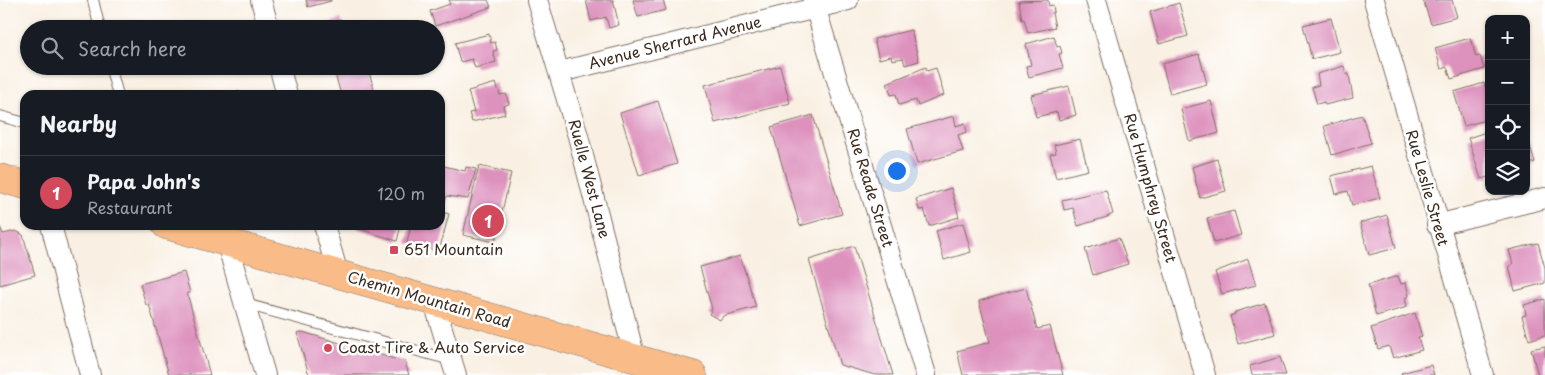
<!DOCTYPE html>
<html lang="en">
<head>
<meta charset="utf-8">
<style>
	body { margin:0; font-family:"Playpen Sans",sans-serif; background:#20242c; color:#f1f3f6 }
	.controls { position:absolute; right:15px; top:15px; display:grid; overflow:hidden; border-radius:10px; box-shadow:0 1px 4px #0004 }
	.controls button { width:45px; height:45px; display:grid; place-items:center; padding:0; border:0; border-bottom:1px solid #363941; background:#171b24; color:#f1f3f6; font:25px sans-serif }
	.you { position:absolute; left:896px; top:170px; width:18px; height:18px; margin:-12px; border:4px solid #fff; border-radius:50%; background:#1a73e8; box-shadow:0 0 0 8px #1a73e833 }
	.badge { display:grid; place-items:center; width:32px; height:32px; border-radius:50%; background:#d1495b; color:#fff; font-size:16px; font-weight:700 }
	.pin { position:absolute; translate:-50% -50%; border:2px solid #fff; box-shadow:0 1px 5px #0006 }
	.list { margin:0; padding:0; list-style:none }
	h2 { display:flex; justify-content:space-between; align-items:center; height:65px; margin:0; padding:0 20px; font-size:21px }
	h2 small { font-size:16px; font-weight:400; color:#9ea1a6 }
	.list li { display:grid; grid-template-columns:32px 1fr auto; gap:15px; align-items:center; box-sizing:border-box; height:75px; padding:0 20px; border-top:1px solid #363941 }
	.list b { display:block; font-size:19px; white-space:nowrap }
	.list p { margin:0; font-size:16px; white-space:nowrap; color:#9ea1a6 }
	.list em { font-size:16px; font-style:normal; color:#9ea1a6 }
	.icon { flex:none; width:28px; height:28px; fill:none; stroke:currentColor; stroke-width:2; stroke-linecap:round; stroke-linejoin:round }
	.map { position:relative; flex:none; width:1545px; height:375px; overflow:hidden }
	.search { position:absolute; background:#171b24; box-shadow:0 1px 4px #0004; left:20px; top:20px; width:425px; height:55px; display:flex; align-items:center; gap:12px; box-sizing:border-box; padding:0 18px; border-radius:28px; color:#9ea1a6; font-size:19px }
	.panel { position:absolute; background:#171b24; box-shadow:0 1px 4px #0004; left:20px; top:90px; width:425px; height:140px; border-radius:15px }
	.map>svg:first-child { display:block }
</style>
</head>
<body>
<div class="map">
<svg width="1545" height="375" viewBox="0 0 1545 375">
	<rect width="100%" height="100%" fill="#fff"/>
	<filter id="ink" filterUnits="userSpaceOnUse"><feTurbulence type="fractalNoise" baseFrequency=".02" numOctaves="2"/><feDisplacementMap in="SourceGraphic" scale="10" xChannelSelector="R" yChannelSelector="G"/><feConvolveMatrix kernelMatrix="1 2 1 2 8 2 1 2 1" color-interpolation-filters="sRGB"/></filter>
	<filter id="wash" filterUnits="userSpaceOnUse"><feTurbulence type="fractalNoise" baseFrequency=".0096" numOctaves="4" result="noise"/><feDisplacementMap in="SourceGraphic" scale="20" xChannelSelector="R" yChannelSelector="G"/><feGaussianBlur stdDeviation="1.12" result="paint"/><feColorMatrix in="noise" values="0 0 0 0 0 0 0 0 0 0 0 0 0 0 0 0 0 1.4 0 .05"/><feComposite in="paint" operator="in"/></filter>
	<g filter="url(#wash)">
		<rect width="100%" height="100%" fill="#f9f0e3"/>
		<g id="blocks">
			<path fill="#dd91bd" d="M306,0h25v1l-23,6z
				M449,0h39l3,7 -56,19 -5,-15 20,-7z
				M586,0h27l6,25 -10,3 -3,-11 -15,4z
				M633,0h30l3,10 -28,7z
				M1048,0l1,6 4,-1 1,7 -2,1 3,14 -27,6 -4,-14 -2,1 -3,-19z
				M1423,0h29l5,17 -26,7z
				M1179,3l9,33 -29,8 -9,-32z
				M1331,18l9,34 -28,7 -9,-34z
				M341,19l3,9 8,-3 1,4h-43z
				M911,30l8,31 -14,4 -2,-7 -11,2 -1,-4 -12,3 -5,-20z
				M489,34l2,9 4,-1 2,8 -4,1 3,11 -21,6 -3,-9 -12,3 -5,-19z
				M1054,36l3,11 3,-1 2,7 -3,1 4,14 -34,9 -3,-11 5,-1 -5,-21z
				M1470,38l6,19 4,-1 4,13 -33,10 -4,-12 -6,2 -6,-21z
				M1199,54l8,30 -37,10 -8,-30z
				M363,66h4l9,29h-35l-6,-21z
				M780,66l10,37 -75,20 -10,-38z
				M1344,66l2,8h3l4,24 -28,7 -1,-3 -7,2 -5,-17 7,-2 -2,-11z
				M926,67l1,4 9,-3 8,27 -26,11 -2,-6 -17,5 -3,-11 -5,1 -4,-12z
				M496,83l4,12 6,-1 3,10 -6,2 2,8 -33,8 -3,-9 5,-1 -6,-21z
				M1484,83l5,18v18l-25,7 -10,-34z
				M1069,86l7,29 -17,5 -2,-8 -21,5 -5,-22z
				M239,91l1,4h-15v-1z
				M658,101l19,63 -38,11 -19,-62z
				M1211,101l8,32 -30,8 -8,-32z
				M813,115l29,99 -42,12 -29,-99z
				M1362,115l9,28 -39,12 -8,-29z
				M954,116l2,10 9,-3 2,9 -9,3 5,16 -46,13 -10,-35z
				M1489,131v46l-8,2 -13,-41z
				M1080,139l8,31 -32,8 -6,-24 6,-1 -2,-8z
				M1528,140l7,22 -9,3v-24z
				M1217,159l9,32 -26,7 -8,-31z
				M440,165l25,6 1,-4 10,2 -8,30 -21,-3 -5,16 7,2 -10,37 -32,-8 4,-18h29z
				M479,166l32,7 -16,69 -32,-7z
				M1371,166l9,32 -28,7 -4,-14 -12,3 -5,-18z
				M951,188l8,29 -30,9 -5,-17 -5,1 -3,-11z
				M1106,190l7,24 -6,3 -29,9 -5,-18 -9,2 -2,-10z
				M1234,211l7,24 -27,8 -7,-25z
				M1387,215l9,33 -27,7 -9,-32z
				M963,223l8,29 -27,8 -8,-29z
				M358,225h43l-4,16 -40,-13z
				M0,227l3,7 13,-3 7,4 12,40 -35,10z
				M1119,238l9,26 -35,11 -8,-26z
				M1538,243l7,25v15l-30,8 -6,-25 4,-2 -4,-14z
				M854,246l39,129h-18l-35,-10 -31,-105z
				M740,256l16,51 -33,9 -3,4 -11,-6 3,-5 -12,-42z
				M1248,259l8,26 -34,9 -7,-22z
				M184,272l6,21h-3l23,82h-41l-20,-71 -3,1 -6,-21z
				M1398,276l3,8 5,-1 3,13 -4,2 2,9 -31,9 -8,-31z
				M1026,288l11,41 13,-3 13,49h-100l-6,-24 33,-9 -11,-41z
				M1545,299v36l-16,5 -7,-24 4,-1 -2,-10z
				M1265,303l10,31 -37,10 -8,-28 5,-2v-2z
				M1415,313l7,24 -4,1 4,12 -29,8 -4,-12 -11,3 -7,-21z
				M302,332l103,30 4,13h-100l-12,-42z
				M1545,346v29h-7l-7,-26z
				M1280,357l6,18h-34l-2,-9z
				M1431,365l3,10h-32l-1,-2z"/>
		</g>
	</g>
	<g filter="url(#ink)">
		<use href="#blocks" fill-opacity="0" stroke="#7e6f63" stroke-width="1"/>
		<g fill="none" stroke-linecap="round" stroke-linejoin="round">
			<g stroke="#7e6f63" stroke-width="12">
				<path id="lane" d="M93,0l7,29
					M110,66l8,29
					M0,116l25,7
					M245,304l206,56"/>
			</g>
			<g stroke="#7e6f63" stroke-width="22">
				<path id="street" d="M261,0l8,29
					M537,0l41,136 57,223
					M813,0l113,375
					M1096,0l109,375
					M1374,0l109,375
					M279,66l8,29
					M560,72l288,-72
					M51,225l39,150
					M324,225l14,49
					M1437,225l108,-27
					M227,243l38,132
					M434,302l22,73"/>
			</g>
			<g stroke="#7e6f63" stroke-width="29">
				<path id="primary" d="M0,178l25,7
					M166,225l527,150"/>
			</g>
			<use href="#lane" stroke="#fff" stroke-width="10"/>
			<use href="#street" stroke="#fff" stroke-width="20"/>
			<use href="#primary" stroke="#f9bc89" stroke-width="28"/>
		</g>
	</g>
	<g fill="#d1495b" stroke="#fff" stroke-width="2">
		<rect x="389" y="245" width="10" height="10" rx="2.5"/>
		<circle cx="328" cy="348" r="5"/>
	</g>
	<g text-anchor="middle" stroke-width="5" stroke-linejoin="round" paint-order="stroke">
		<g font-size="15" fill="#3b2a1e" stroke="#fff">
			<text transform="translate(675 43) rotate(-14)" y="5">Avenue Sherrard Avenue</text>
			<text transform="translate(589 179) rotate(75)" y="5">Ruelle West Lane</text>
			<text transform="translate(870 188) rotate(73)" y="5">Rue Reade Street</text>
			<text transform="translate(1150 188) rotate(74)" y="5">Rue Humphrey Street</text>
			<text transform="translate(1427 188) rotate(74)" y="5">Rue Leslie Street</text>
			<text transform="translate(429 300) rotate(16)" y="5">Chemin Mountain Road</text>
		</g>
		<g font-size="15" fill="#3b2a1e" stroke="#fff" text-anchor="start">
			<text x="404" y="255">651 Mountain</text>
			<text x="338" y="353">Coast Tire &amp; Auto Service</text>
		</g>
	</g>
</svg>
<div class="controls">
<button>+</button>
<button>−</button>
<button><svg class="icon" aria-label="locate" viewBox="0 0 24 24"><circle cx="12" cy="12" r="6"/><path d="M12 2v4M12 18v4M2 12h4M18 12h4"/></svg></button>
<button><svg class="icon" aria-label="layers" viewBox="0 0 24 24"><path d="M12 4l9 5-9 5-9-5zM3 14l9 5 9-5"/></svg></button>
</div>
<div class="you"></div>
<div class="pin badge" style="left:488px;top:221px">1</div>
<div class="search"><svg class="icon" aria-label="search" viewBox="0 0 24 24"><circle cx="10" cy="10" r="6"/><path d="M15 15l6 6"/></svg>Search here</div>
<section class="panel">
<h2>Nearby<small></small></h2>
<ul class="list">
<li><span class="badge">1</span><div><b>Papa John's</b><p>Restaurant</p></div><em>120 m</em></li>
</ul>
</section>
</div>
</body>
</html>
